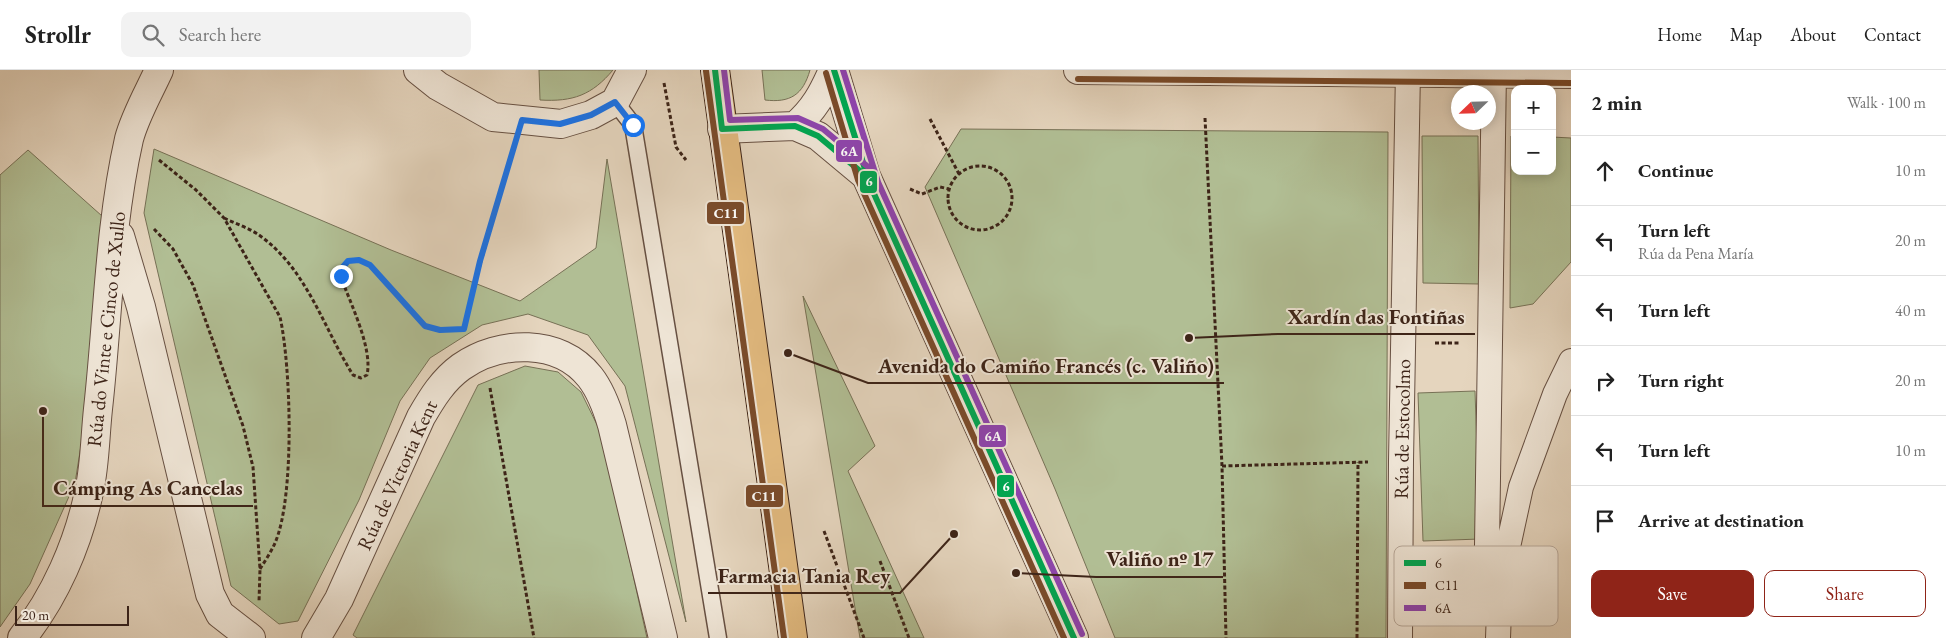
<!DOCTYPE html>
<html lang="en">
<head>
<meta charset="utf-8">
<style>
	body { margin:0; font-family:"EB Garamond",serif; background:#f2f2f2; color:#222 }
	.controls { position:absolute; right:15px; top:15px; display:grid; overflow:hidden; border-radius:10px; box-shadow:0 2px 12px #0003 }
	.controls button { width:45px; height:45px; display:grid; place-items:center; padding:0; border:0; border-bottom:1px solid #e0e0e0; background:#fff; color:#222; font:25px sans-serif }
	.compass { position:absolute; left:1451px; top:15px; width:45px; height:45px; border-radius:50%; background:#fff; box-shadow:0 2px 12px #0003; rotate:247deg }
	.scale { position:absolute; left:15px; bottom:12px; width:114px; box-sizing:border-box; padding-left:5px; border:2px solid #3d2418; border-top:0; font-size:14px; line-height:18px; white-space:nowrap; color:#3d2418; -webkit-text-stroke:4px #eee4d5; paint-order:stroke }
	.stop { position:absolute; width:15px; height:15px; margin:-11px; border:4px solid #1a73e8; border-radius:50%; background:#fff }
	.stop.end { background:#1a73e8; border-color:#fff; box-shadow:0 1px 5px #0008 }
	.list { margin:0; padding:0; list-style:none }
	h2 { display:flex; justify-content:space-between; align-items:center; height:65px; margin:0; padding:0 20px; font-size:21px }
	h2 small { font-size:16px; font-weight:400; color:#767676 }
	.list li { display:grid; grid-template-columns:32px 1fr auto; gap:15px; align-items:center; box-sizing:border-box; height:70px; padding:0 20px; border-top:1px solid #e0e0e0 }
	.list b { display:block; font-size:19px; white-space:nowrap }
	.list p { margin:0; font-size:16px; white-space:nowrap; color:#767676 }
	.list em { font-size:16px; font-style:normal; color:#767676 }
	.actions { display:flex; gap:10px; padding:15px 20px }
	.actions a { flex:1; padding:11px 0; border:1px solid #8f2418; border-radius:10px; text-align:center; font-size:18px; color:#8f2418 }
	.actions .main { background:#8f2418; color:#fff }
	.icon { flex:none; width:28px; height:28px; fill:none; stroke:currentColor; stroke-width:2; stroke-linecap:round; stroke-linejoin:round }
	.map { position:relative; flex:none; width:1571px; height:568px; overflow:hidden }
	header { display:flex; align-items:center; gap:30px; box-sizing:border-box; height:70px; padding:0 25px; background:#fff; border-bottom:1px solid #e0e0e0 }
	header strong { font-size:24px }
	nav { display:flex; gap:28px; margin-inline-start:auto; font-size:18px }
	.search { width:350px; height:45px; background:#f2f2f2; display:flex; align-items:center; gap:12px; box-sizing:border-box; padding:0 18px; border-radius:10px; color:#767676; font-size:19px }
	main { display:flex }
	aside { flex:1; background:#fff }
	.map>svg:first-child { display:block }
</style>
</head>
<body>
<header>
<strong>Strollr</strong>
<div class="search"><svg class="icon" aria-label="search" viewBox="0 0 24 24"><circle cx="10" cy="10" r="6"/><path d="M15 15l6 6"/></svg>Search here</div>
<nav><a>Home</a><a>Map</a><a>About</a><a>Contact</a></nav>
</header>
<main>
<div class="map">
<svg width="1571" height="568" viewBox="0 0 1571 568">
	<rect width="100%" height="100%" fill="#e5d5be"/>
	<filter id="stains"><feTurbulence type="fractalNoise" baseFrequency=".004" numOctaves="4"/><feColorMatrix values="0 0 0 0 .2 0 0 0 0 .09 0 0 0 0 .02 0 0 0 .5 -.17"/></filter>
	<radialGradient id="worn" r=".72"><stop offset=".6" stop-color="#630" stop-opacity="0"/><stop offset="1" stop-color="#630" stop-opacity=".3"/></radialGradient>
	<path fill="#b1be94" stroke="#777156" d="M539,0h74c-21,25 -40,32 -73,30z
		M762,0h48c-7,25 -20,33 -45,30z
		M961,59l427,3 -2,506h-271l-60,-149 -130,-302z
		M1422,66h56l1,148 -56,-1z
		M1511,66h4v35h37v-34l19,1v124l-38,42 -23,4z
		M154,79l237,101 129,51 76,-53 11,-89 79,463 -61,-236 -37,-51 -60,-21 -46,11 -52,33 -30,43 -41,99 -61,121 -19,3 -48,-38 -87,-373z
		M28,80l74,66 -4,123 -23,144 -45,101 -30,43v-452z
		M803,226l72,150 -27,25 76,167h-64z
		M525,296l33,6 23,20 21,43 45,203h-290l-4,-3 125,-250z
		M1475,321l5,148 -57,2 -5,-148z"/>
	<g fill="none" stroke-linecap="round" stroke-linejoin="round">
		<g stroke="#675042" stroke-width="19">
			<path id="service" d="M615,32l18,23 85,513"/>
		</g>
		<g stroke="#675042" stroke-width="26">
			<path id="pedestrian" d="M1479,530l8,-54 7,-476
				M1400,568l1,-177 7,-391
				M1498,568l2,-54 21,-97 34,-93 16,-33"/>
		</g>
		<g stroke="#675042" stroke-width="30">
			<path id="minor" d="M418,0l20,16 55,31 68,7 30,-9 24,-13 17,-32
				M834,0l32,106 208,462
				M1078,0l493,4
				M795,56c19,-16 28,-33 38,-56
				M722,59l73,-3 23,10 48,40
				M120,166l21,71 69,287 10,20 31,24
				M22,568c33,-41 56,-94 67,-146 6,-27 6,-55 9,-83 10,-89 11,-181 31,-270 6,-23 20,-47 30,-69
				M316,568l23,-39 82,-182c11,-19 22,-37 40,-50 39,-27 98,-29 129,10 11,14 17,31 22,48l51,213"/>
		</g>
		<g stroke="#3d2418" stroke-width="30">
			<path id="primary" d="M715,0l78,568"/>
		</g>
		<path stroke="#3d2418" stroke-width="3" stroke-dasharray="4 2.5" stroke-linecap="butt" d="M664,13l12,64 10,13
			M1205,48l17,348 4,172
			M930,49l29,55
			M159,90l37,30 28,28 56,99c11,49 15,180 -5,226 -4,9 -10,18 -15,26
			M948 128a32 32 0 1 1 64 0a32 32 0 1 1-64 0Z
			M910,119l12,5 18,-7 9,2
			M224,148c12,6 25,10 35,17 48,34 64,92 94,140l8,3 6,-3c6,-27 -17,-72 -26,-98l1,-9 6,-7 11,-1 11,5 55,61 14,4h16
			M154,159l19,20 20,36 50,141 10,41 7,102 -1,33
			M464,256l17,-65 32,-110
			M1435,273h24
			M490,318l44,250
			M1222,396l146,-4
			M824,461l40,107
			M880,491l29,77
			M1432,509h19
			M1357,568l1,-176"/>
		<use href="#service" stroke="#eee4d5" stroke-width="16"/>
		<use href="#pedestrian" stroke="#eee4d5" stroke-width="24"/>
		<use href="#minor" stroke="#eee4d5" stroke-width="28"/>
		<use href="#primary" stroke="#e2ba7f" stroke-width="28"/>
		<g stroke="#eee4d5" stroke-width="10">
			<path id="bus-1" d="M715,0l7,59
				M834,0l36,115
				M722,59l73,-3 23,10 48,40 208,462"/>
		</g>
		<g stroke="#eee4d5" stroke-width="10">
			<path id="bus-2" d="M706,1l78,567
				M826,3l32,107 206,458
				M1078,9l493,4"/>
		</g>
		<g stroke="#eee4d5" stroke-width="10">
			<path id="bus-3" d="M724,0l6,50 68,-2 25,11 50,42 209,463
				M843,0l35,112"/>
		</g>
		<use href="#bus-1" stroke="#00a651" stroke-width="6"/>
		<use href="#bus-2" stroke="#7a4b2a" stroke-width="6"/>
		<use href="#bus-3" stroke="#8e44ad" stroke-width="6"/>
	</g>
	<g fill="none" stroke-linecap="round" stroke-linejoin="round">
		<path stroke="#1a73e8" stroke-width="6" d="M341,206l1,-8 6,-7 11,-1 11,5 55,61 15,4 24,-1 16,-68 42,-141 38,4 31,-9 24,-13 18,23"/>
	</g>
	<g text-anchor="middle" stroke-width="4" stroke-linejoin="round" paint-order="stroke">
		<g font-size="20" fill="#3d2418" stroke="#eee4d5">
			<text transform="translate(106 259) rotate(-84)" y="7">Rúa do Vinte e Cinco de Xullo</text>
			<text transform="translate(1402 359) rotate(-89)" y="7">Rúa de Estocolmo</text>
			<text transform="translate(397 405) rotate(-65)" y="7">Rúa de Victoria Kent</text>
		</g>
	</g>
	<rect x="1394" y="476" width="164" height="80" rx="8" fill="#eee4d5" stroke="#b9aa9c" stroke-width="1"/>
	<rect x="1404" y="490" width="22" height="6" fill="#00a651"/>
	<rect x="1404" y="512" width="22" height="7" fill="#7a4b2a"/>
	<rect x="1404" y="535" width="22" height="6" fill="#8e44ad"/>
	<g font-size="14" fill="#3d2418">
		<text x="1435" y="498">6</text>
		<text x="1435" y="520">C11</text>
		<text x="1435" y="543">6A</text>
	</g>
	<path fill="none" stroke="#3d2418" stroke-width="2" d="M1189 268L1278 264H1475M788 283L868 313H1224M43 341L43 436H253M1016 503L1096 507H1223M954 464L900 523H708"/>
	<g fill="#3d2418" stroke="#eee4d5" stroke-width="2">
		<circle cx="1189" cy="268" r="5"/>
		<circle cx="788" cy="283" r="5"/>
		<circle cx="43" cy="341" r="5"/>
		<circle cx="1016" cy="503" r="5"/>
		<circle cx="954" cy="464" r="5"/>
	</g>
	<g font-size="21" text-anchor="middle" font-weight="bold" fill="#3d2418" stroke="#eee4d5" stroke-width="4" stroke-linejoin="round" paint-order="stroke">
		<text x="1376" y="254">Xardín das Fontiñas</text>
		<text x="1046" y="303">Avenida do Camiño Francés (c. Valiño)</text>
		<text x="148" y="425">Cámping As Cancelas</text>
		<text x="1160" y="496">Valiño nº 17</text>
		<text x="804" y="513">Farmacia Tania Rey</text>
	</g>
	<g stroke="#eee4d5" stroke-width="2">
		<rect x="835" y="69" width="28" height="24" rx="5" fill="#8e44ad"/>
		<rect x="859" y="100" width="19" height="24" rx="5" fill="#00a651"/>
		<rect x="706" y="131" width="39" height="24" rx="5" fill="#7a4b2a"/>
		<rect x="978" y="354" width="29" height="24" rx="5" fill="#8e44ad"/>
		<rect x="996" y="404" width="19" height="24" rx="5" fill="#00a651"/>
		<rect x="745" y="414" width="39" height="24" rx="5" fill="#7a4b2a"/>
	</g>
	<g font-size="14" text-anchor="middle" font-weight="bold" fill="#fff">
		<text x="849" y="86">6A</text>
		<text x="869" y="116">6</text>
		<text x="726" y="148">C11</text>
		<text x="993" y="371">6A</text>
		<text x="1006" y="421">6</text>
		<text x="764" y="431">C11</text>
	</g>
	<rect width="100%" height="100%" filter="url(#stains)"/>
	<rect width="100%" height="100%" fill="url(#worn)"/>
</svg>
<div class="controls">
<button>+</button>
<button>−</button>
</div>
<svg class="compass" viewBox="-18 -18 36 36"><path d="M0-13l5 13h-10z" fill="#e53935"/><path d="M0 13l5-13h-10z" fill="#767676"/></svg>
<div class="scale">20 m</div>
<div class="stop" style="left:633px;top:55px"></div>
<div class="stop end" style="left:341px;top:206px"></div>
</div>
<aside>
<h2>2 min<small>Walk · 100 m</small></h2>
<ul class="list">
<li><svg class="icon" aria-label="ahead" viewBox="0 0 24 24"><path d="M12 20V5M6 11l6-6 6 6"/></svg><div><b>Continue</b></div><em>10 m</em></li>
<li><svg class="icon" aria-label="left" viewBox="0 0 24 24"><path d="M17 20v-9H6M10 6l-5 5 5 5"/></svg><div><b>Turn left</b><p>Rúa da Pena María</p></div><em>20 m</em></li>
<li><svg class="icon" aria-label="left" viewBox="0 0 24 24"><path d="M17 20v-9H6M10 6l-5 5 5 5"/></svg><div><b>Turn left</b></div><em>40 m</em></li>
<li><svg class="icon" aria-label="right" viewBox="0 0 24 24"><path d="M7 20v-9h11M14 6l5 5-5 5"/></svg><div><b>Turn right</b></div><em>20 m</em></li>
<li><svg class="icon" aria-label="left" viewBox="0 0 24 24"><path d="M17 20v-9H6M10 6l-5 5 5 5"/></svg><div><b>Turn left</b></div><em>10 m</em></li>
<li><svg class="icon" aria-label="arrive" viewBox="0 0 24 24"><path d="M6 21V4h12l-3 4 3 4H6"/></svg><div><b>Arrive at destination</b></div></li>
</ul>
<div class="actions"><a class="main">Save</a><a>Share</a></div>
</aside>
</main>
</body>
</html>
